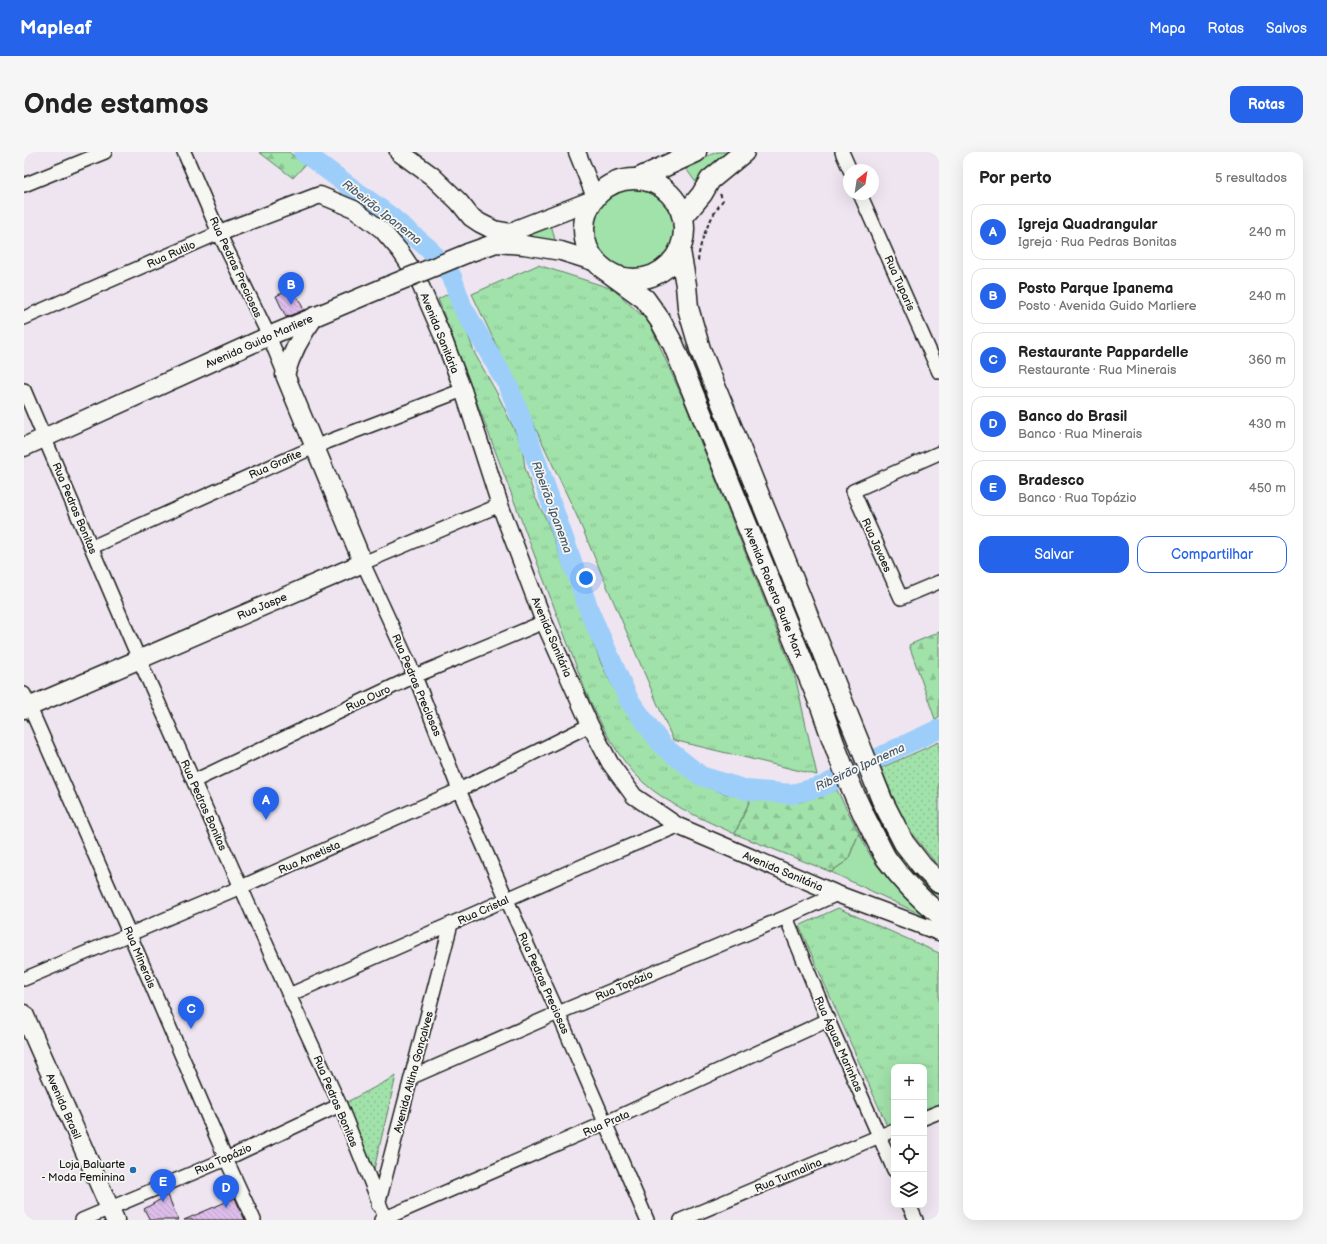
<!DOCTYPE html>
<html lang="pt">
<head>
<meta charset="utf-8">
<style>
	body { margin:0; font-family:"Balsamiq Sans",sans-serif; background:#f6f6f6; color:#222 }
	.controls { position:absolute; right:12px; bottom:12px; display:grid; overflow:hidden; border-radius:8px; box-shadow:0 4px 16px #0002 }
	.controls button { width:36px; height:36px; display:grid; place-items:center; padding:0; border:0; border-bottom:1px solid #e0e0e0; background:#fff; color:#222; font:20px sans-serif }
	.compass { position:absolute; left:819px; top:12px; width:36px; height:36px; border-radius:50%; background:#fff; box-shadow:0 4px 16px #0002; rotate:30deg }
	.you { position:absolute; left:562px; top:426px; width:14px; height:14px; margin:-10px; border:3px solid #fff; border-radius:50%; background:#1a73e8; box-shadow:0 0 0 6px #1a73e833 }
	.badge { display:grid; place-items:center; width:26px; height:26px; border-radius:50%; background:#2563eb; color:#fff; font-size:13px; font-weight:700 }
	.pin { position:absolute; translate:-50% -33px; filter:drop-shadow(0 1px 2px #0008) }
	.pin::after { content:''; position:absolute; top:21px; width:14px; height:12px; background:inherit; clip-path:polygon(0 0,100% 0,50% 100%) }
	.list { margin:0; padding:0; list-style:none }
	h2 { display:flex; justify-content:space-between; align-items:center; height:52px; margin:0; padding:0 16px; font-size:17px }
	h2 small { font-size:13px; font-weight:400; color:#767676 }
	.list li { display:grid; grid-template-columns:26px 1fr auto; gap:12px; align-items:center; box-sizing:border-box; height:56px; margin:0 8px 8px; padding:0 8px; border:1px solid #e0e0e0; border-radius:12px }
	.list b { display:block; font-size:15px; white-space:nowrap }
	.list p { margin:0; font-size:13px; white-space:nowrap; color:#767676 }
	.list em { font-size:13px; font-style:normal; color:#767676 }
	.actions { display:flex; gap:8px; padding:12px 16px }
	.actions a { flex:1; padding:9px 0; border:1px solid #2563eb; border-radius:12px; text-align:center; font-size:14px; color:#2563eb }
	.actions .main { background:#2563eb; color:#fff }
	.icon { flex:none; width:22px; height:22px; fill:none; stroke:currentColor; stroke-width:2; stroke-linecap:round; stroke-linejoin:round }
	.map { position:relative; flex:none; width:915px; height:1068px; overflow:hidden; border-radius:12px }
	header { display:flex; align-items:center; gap:24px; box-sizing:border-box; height:56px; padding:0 20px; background:#2563eb; color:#fff }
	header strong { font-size:19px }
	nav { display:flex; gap:22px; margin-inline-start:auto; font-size:14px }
	.intro { display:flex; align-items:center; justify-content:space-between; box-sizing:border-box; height:96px; padding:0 24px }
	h1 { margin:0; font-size:28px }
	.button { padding:10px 18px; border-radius:12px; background:#2563eb; color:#fff; font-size:14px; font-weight:700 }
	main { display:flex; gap:24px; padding:0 24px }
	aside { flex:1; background:#fff; border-radius:12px; box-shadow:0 4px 16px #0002 }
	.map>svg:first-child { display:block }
</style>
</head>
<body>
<header>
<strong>Mapleaf</strong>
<nav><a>Mapa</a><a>Rotas</a><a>Salvos</a></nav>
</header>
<div class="intro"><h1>Onde estamos</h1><a class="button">Rotas</a></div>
<main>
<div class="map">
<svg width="915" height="1068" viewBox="0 0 915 1068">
	<defs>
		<pattern id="grass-tufts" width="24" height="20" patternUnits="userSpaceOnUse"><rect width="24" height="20" fill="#a1e1aa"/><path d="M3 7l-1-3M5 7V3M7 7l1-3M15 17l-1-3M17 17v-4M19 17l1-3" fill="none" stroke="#8ac092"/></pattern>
		<pattern id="forest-firs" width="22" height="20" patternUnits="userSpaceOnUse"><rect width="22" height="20" fill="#a1e1aa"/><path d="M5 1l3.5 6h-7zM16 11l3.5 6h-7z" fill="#8ac092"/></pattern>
		<pattern id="park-dots" width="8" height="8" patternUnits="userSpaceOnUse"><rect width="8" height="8" fill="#a1e1aa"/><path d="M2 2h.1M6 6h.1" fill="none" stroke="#8ac092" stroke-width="1.8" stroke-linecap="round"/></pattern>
		<pattern id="building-back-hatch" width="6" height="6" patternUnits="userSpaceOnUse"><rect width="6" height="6" fill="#ddbdea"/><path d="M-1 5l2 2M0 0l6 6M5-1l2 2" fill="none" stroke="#bda2c8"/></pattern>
	</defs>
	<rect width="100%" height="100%" fill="#eee5f0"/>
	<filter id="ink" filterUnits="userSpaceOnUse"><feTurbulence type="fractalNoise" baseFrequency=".025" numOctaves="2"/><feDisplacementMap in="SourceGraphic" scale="8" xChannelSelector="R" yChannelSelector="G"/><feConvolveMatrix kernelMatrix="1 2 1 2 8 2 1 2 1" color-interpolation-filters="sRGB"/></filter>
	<g filter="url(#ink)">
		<path fill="url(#grass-tufts)" stroke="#5e7e63" d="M514,113l75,24 36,33 37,84 109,270 22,99 -144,-35 -97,-226 -104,-220z
			M426,141l15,34 10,27 23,41 24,51 3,22 10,29 11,22 55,144 13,26 22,31 22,29 25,24 21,13 22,8 25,4 -16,36c-32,-15 -65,-28 -91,-51 -27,-25 -43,-58 -58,-91l-148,-393z
			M814,756l101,45v152l-15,7v-45h-30v58l-6,3 -89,-202z"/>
		<path fill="url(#forest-firs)" stroke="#5e7e63" d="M235,0h30l16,13 -12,13z
			M915,480v85l-4,2 -26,-74z
			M813,638l22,43 -11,27 -17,12 -96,-38 16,-36 49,4z"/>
		<path fill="url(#park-dots)" stroke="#5e7e63" d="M915,590v124c-11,-12 -22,-25 -31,-39 -11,-19 -19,-40 -27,-59z
			M372,924l-24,102 -29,-74z"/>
		<path fill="#a1e1aa" stroke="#5e7e63" d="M693,0h14l-34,32 -13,-18z
			M568 74a42 42 0 1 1 84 0a42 42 0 1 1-84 0Z
			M526,68l6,24 -50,-5z
			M845,641l47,79 23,21v10l-12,-11 -35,-39 -30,-57z
			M835,681c4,8 8,17 13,25 17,26 43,46 67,65l-108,-51 17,-12z"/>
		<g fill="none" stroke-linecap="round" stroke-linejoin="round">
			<path stroke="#9dcefa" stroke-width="20" d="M279,0l87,64 38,32 24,29 10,29 47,81 15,39 67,189 38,85 34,46 38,30 46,14 45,4 31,-8 75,-38 41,-19"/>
		</g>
		<path fill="url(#building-back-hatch)" stroke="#1c1c1c" d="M269,136l11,22 -18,7 -10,-21z
			M144,1043l10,25h-28l-6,-11z
			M211,1046l10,22h-61z"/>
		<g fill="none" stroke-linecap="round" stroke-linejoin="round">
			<g stroke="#1c1c1c" stroke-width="16">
				<path id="minor" d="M160,0l35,81 50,103 16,39
					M818,0l8,18
					M0,33l81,-33
					M836,42l79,178
					M0,166l195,-85
					M0,238l115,269 150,336 51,110 46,115
					M915,301l-86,38 48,107 38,-16
					M476,353l-137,58 52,113 44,114 48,110 51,113 89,207
					M68,395l222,-100 149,-57
					M0,542l106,241 96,224 28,61
					M170,629l221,-105 129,-54
					M762,765l42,103 66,150
					M0,827l217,-92 218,-97 131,-65
					M265,843l307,-135 82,-34
					M388,925l146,-64 228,-96 51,-23
					M900,966l15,-6
					M354,1053l73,-281
					M885,1053l7,15
					M58,1068l144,-61 114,-54
					M357,1068l224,-97 223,-103
					M657,1068l213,-90"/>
			</g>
			<g stroke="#1c1c1c" stroke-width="19">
				<path id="tertiary" d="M553,0l18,45
					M195,81l101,-38 34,14 28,21 18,21 16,24 26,60 21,55 37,115 44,117 46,103 20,38 24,33 44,30 159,68 102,38"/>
			</g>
			<g stroke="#1c1c1c" stroke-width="21">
				<path id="secondary" d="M375,0l33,24 27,26 12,15 9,6 14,7 17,3
					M472,91l28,2 37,6 35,11
					M444,101l28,-10 22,-14 75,-29
					M0,295l245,-111 121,-51
					M0,557l339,-146 -78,-188c6,-22 16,-40 30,-59
					M0,862l91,206"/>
			</g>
			<g stroke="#1c1c1c" stroke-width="23">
				<path id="primary" d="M613,27l59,-27
					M560 77a50 50 0 1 1 100 0a50 50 0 1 1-100 0Z
					M659,65l19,-23 8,-14 34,-28
					M656,99l6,34 2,23 12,41 162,401 20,50 22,43 18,23 17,17
					M584,120l37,27 15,21 13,24 149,365c14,42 29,83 50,122 5,9 9,19 14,27 15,21 33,40 53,56"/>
			</g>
			<path stroke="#1c1c1c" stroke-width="2" stroke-dasharray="4 3" stroke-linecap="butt" d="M674,109c2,-22 12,-43 25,-61l-3,-6"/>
			<use href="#minor" stroke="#f6f6f2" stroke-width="13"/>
			<use href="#tertiary" stroke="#f6f6f2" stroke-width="16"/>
			<use href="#secondary" stroke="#f6f6f2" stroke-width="18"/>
			<use href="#primary" stroke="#f6f6f2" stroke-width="20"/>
			<g stroke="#1c1c1c" stroke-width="21" stroke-linecap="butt">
				<path id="secondary-bridge" d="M366,133l78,-32"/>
			</g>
			<use href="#secondary-bridge" stroke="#f6f6f2" stroke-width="18"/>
		</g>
	</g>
	<circle fill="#1f6fb2" stroke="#f6f6f2" stroke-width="1.5" cx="109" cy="1018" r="4"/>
	<g text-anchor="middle" stroke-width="3.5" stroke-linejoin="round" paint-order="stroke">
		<g font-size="11" fill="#1c1c1c" stroke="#f6f6f2">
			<text transform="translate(147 102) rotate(-24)" y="4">Rua Rutilo</text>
			<text transform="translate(212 115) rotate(65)" y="4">Rua Pedras Preciosas</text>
			<text transform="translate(876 131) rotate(66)" y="4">Rua Tuparis</text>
			<text transform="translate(416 181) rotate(68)" y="4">Avenida Sanitária</text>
			<text transform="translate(235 189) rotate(-24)" y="4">Avenida Guido Marliere</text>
			<text transform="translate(251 312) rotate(-24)" y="4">Rua Grafite</text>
			<text transform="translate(51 356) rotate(67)" y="4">Rua Pedras Bonitas</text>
			<text transform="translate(853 393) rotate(66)" y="4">Rua Javaes</text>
			<text transform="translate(750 440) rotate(68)" y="4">Avenida Roberto Burle Marx</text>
			<text transform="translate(238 454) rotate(-23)" y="4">Rua Jaspe</text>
			<text transform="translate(528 485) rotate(67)" y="4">Avenida Sanitária</text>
			<text transform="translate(393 533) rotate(67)" y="4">Rua Pedras Preciosas</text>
			<text transform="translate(344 546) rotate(-25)" y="4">Rua Ouro</text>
			<text transform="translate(180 653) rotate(66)" y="4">Rua Pedras Bonitas</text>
			<text transform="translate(285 705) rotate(-24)" y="4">Rua Ametista</text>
			<text transform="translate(759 719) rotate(23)" y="4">Avenida Sanitária</text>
			<text transform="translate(459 758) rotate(-24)" y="4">Rua Cristal</text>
			<text transform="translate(116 805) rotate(67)" y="4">Rua Minerais</text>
			<text transform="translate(520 831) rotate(66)" y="4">Rua Pedras Preciosas</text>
			<text transform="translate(600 833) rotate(-23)" y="4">Rua Topázio</text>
			<text transform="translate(815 892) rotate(66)" y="4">Rua Águas Marinhas</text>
			<text transform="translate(389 920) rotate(-75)" y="4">Avenida Altina Gonçalves</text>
			<text transform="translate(312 949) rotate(67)" y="4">Rua Pedras Bonitas</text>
			<text transform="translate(40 954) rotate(66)" y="4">Avenida Brasil</text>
			<text transform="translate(582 971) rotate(-24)" y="4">Rua Prata</text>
			<text transform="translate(199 1007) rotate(-24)" y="4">Rua Topázio</text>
			<text transform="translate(764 1023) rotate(-23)" y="4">Rua Turmalina</text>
		</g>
		<g font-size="11" fill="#1c1c1c" stroke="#f6f6f2" text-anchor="end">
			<text x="101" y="1016">Loja Baluarte<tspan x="101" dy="13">- Moda Feminina</tspan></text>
		</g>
		<g font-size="12" font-style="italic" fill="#495a6a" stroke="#f6f6f2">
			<text transform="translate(358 60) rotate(38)" y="4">Ribeirão Ipanema</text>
			<text transform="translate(528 355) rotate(70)" y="4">Ribeirão Ipanema</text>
			<text transform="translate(836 615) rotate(-25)" y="4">Ribeirão Ipanema</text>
		</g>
	</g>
</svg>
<div class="controls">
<button>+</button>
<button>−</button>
<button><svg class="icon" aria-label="locate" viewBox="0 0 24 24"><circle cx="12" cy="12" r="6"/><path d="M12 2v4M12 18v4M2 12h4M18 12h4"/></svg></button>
<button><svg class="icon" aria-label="layers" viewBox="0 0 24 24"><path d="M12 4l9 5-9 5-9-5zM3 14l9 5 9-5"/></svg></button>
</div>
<svg class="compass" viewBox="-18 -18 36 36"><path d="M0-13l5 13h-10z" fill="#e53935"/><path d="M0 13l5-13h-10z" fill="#767676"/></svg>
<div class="you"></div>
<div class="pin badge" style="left:242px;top:668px">A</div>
<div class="pin badge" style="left:267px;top:153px">B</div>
<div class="pin badge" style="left:167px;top:877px">C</div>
<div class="pin badge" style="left:202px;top:1056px">D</div>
<div class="pin badge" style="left:139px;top:1050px">E</div>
</div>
<aside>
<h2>Por perto<small>5 resultados</small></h2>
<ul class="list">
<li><span class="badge">A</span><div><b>Igreja Quadrangular</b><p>Igreja · Rua Pedras Bonitas</p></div><em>240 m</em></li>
<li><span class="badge">B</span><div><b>Posto Parque Ipanema</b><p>Posto · Avenida Guido Marliere</p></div><em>240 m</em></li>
<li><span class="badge">C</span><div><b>Restaurante Pappardelle</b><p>Restaurante · Rua Minerais</p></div><em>360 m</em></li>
<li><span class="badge">D</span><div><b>Banco do Brasil</b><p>Banco · Rua Minerais</p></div><em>430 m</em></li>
<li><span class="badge">E</span><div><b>Bradesco</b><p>Banco · Rua Topázio</p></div><em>450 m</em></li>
</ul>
<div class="actions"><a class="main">Salvar</a><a>Compartilhar</a></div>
</aside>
</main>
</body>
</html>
